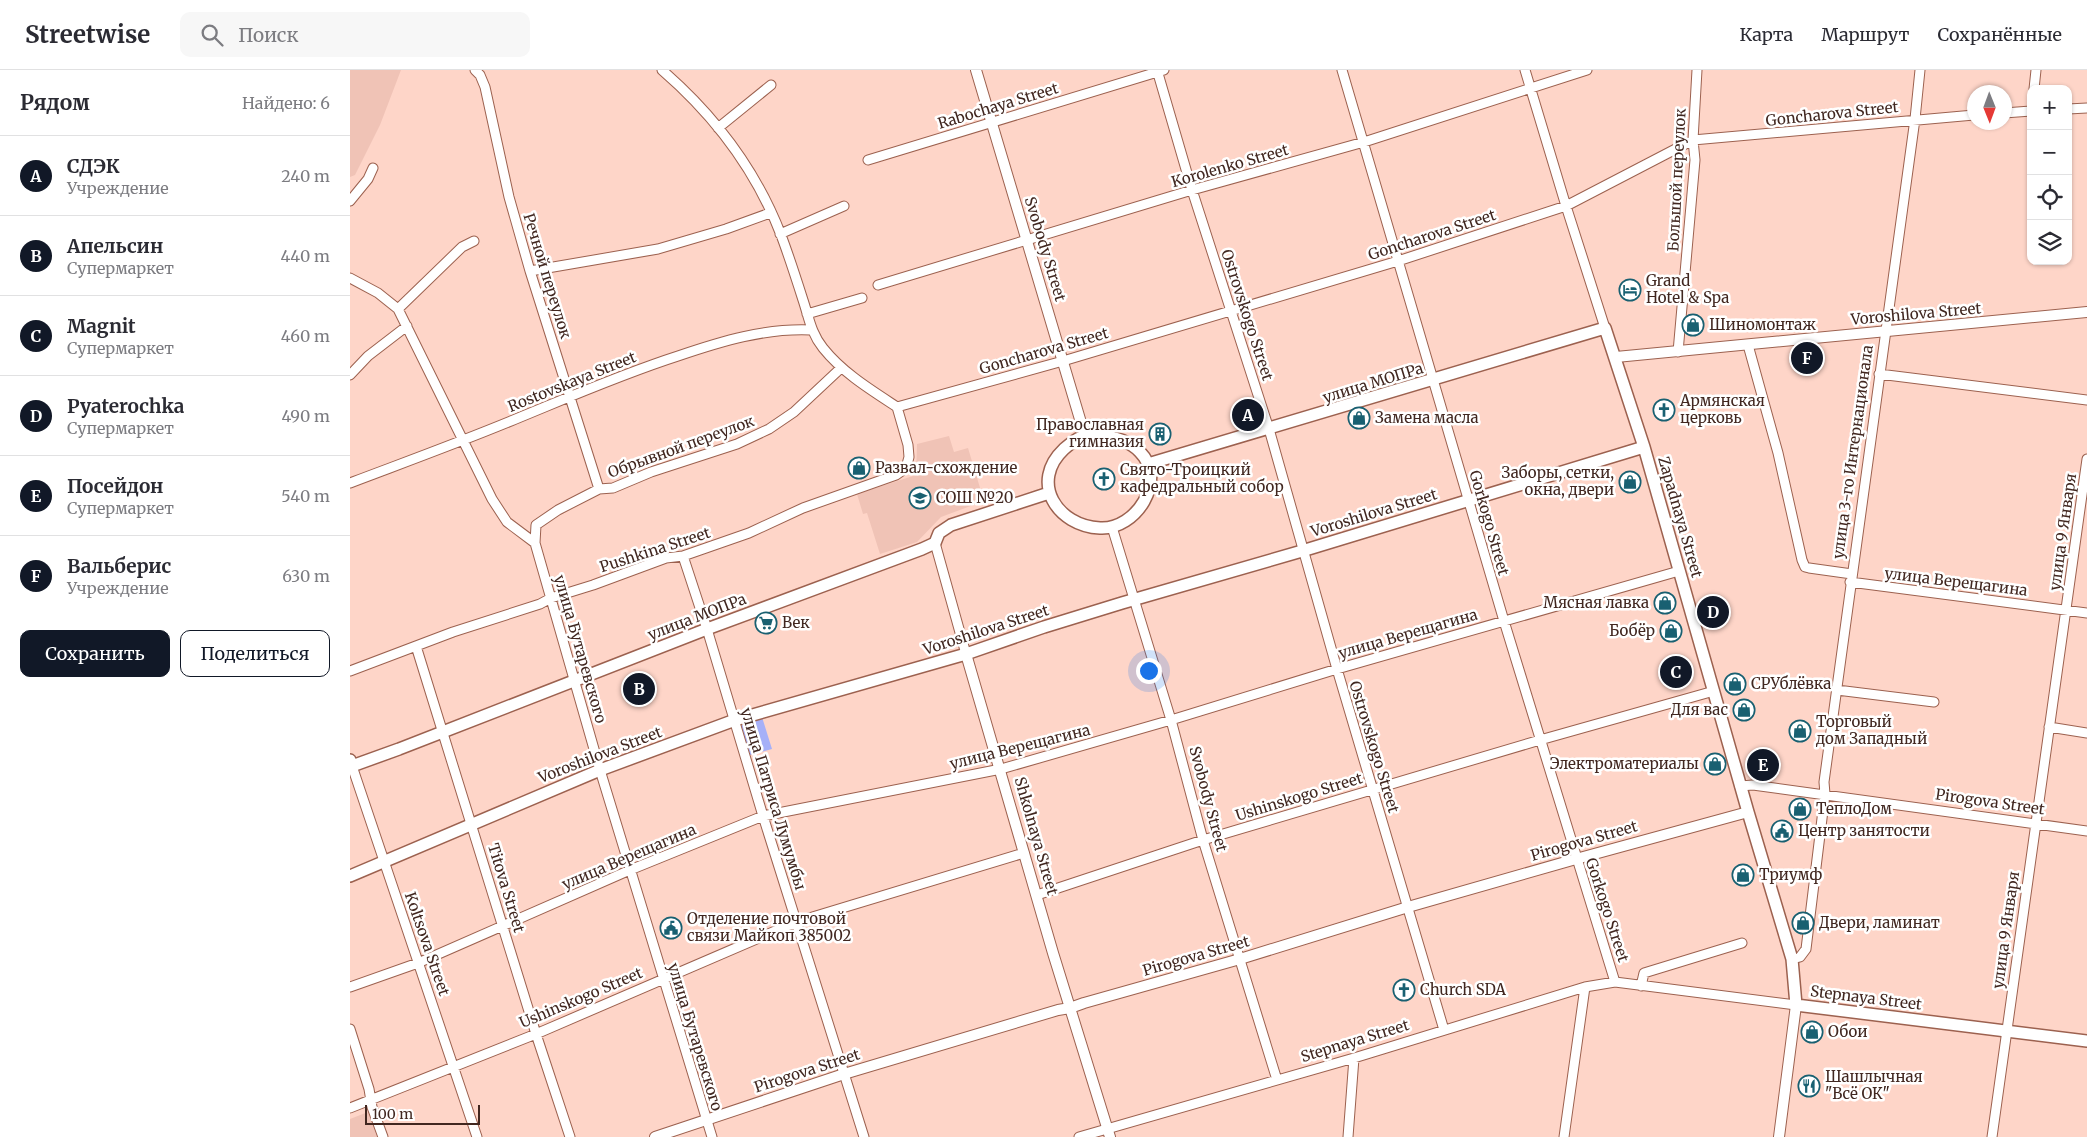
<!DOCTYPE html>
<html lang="ru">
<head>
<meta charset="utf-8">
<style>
	body { margin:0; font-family:Merriweather,serif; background:#f7f7f7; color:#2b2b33 }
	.controls { position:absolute; right:15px; top:15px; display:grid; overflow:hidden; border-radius:10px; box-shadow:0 1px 4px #0004 }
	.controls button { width:45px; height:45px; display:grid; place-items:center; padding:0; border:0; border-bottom:1px solid #e1e1e2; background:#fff; color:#2b2b33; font:25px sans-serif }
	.compass { position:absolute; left:1617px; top:15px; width:45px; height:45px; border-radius:50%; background:#fff; box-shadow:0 1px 4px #0004; rotate:179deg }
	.scale { position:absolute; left:15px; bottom:12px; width:115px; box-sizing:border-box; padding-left:5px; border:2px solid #412720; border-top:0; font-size:14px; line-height:18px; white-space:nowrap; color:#412720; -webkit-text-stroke:4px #fff; paint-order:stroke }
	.you { position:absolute; left:798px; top:600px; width:18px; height:18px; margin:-12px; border:4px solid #fff; border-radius:50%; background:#1a73e8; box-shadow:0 0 0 8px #1a73e833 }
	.badge { display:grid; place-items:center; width:32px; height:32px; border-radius:50%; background:#111827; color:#fff; font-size:16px; font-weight:700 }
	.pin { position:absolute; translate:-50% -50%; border:2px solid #fff; box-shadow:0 1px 5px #0006 }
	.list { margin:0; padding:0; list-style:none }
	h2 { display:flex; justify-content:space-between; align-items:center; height:65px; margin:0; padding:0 20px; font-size:21px }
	h2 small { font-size:16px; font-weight:400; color:#7c7c81 }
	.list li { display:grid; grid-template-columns:32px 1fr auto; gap:15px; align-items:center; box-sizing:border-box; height:80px; padding:0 20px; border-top:1px solid #e1e1e2 }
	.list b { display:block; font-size:19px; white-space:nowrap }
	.list p { margin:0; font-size:16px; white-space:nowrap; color:#7c7c81 }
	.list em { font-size:16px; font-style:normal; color:#7c7c81 }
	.actions { display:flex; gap:10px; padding:15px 20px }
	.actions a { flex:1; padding:11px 0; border:1px solid #111827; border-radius:10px; text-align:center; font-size:18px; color:#111827 }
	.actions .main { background:#111827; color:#fff }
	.icon { flex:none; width:28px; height:28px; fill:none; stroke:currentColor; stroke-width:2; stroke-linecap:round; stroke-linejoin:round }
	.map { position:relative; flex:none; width:1737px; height:1067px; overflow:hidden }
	header { display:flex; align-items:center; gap:30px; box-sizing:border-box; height:70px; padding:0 25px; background:#fff; border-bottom:1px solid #e1e1e2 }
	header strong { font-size:24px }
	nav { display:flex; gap:28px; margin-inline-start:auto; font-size:18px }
	.search { width:350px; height:45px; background:#f7f7f7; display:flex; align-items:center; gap:12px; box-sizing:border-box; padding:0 18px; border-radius:10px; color:#7c7c81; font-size:19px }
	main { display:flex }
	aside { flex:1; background:#fff }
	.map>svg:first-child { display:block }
</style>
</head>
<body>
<header>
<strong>Streetwise</strong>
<div class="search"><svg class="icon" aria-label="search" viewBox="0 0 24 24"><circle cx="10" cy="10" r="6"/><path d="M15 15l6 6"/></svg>Поиск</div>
<nav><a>Карта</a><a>Маршрут</a><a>Сохранённые</a></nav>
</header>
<main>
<aside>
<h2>Рядом<small>Найдено: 6</small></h2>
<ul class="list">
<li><span class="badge">A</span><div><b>СДЭК</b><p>Учреждение</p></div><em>240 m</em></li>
<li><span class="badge">B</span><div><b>Апельсин</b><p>Супермаркет</p></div><em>440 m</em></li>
<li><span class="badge">C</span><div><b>Magnit</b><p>Супермаркет</p></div><em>460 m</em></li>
<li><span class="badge">D</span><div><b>Pyaterochka</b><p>Супермаркет</p></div><em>490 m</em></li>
<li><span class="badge">E</span><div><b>Посейдон</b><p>Супермаркет</p></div><em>540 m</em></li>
<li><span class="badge">F</span><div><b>Вальберис</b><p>Учреждение</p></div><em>630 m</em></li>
</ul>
<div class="actions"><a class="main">Сохранить</a><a>Поделиться</a></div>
</aside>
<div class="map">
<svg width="1737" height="1067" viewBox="0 0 1737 1067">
	<rect width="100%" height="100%" fill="#fed5c8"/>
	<path fill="#f0c3b6" d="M0,0h51l-21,55 -25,50 -5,2z
		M599,366l5,16 14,-4 16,53 -43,16 -24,25 -37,12 -13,-41 -4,1 -6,-20 59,-19 1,-31z
		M18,1042l9,25h-27v-18z"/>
	<path fill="#a6b0f8" d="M412,647l10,32 -22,6 -9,-31z"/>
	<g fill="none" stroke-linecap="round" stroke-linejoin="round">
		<g stroke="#9c614f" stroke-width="11">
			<path id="minor" d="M125,0l5,5 5,12 24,110 21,74 69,218
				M312,0c52,45 94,100 119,165 8,21 15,43 22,65 6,18 8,33 20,48 20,25 48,42 74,59
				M807,0l35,120 77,239 68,240 107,361
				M992,0l162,551 111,361
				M1175,0l41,136 39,122
				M1684,19l2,-19
				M1718,39l19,-1
				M1654,43l27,-2
				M368,58l53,-43
				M518,90l296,-90
				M0,131l18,-22 5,-11
				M430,164l64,-28
				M180,201l128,-22 68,-20 44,-16
				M0,208l28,15 20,16 94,190 15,23 28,21 65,227 112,367
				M528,215l314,-95 172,-48 223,-72
				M48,239l64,-62 12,-6
				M457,244l55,-16
				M1398,275l30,108 24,107 3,7 4,1 43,6
				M1328,282l17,-192 -2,-20 4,-70
				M1529,304l208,26
				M0,305l18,-19 39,-30
				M547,337l166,-46 335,-100 168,-55 127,-66 281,-25
				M0,413c58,-22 116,-43 173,-67 51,-21 102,-43 155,-60 44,-15 87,-28 133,-26
				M762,457l59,193 32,120 74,240
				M185,473l1,-18 22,-15 41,-21 14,-1 38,-16 86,-28 32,-15 25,-17 47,-44
				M585,473l31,111
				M333,486l24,73 56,187 101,321
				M1500,512l237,31
				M66,576l120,388 34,103
				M0,601l103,-39 87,-28 11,-6 42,-13 73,-27 17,-2 66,-23 54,-25 93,-33 10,-7 3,-11 -1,-12 -11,-38
				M1487,620l97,12
				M1699,657l38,6
				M0,697l2,-1 125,371
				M1390,716l13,-1 334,46
				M687,825l166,-55 337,-100 174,-49
				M1442,889l8,-2 6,-8 19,-155 -1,-12 91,-663 5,-49
				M1291,916l3,-13 98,-30
				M0,917l68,-24 212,-93 133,-54 238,-47 170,-49 166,-51 342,-98
				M0,959l19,60 3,18 11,30
				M0,1038l186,-74 260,-112 228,-69
				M729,1067l275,-79 231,-71 30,-5 181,23
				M998,1067l6,-79
				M1214,1067l21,-150
				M1642,1067l95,-678"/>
		</g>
		<g stroke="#9c614f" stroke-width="12">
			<path id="tertiary" d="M626,0l109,366
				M1266,287l471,-45
				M616,584l87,299 57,184
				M305,1067l189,-63 214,-64 12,-2 14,-5 156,-44 168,-52 168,-48 172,-47
				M1429,1067l17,-132"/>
		</g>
		<g stroke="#9c614f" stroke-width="14">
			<path id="secondary" d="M752,365c14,3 28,6 38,17 28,28 -4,78 -40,76 -43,-2 -71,-46 -36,-79 7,-6 14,-12 23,-13 5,-1 10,-1 15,-1z
				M798,394l457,-136 39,119 104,365 44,147 4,46 291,36
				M0,690l2,6 47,-17 308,-120 215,-80 13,-6 4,-10 12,-8 98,-32
				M0,806l250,-106 135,-50 231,-66 78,-27 78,-24 180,-52 342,-104"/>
		</g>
		<use href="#minor" stroke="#fff" stroke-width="9"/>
		<use href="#tertiary" stroke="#fff" stroke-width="10"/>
		<use href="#secondary" stroke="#fff" stroke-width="11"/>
	</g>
	<defs>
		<g id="hotel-ring" transform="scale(1.125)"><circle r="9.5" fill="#fff" stroke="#196071" stroke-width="1.5"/><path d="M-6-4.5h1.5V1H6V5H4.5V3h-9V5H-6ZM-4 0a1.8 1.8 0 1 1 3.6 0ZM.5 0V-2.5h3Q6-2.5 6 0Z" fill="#196071"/></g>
		<g id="shop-ring" transform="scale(1.125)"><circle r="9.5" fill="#fff" stroke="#196071" stroke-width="1.5"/><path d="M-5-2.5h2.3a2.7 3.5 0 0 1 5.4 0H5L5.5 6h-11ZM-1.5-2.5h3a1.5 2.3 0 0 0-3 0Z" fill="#196071"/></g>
		<g id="church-ring" transform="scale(1.125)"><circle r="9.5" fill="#fff" stroke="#196071" stroke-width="1.5"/><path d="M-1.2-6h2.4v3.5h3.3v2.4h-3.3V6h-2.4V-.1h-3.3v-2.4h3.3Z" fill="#196071"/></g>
		<g id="building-ring" transform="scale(1.125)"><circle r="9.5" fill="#fff" stroke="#196071" stroke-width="1.5"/><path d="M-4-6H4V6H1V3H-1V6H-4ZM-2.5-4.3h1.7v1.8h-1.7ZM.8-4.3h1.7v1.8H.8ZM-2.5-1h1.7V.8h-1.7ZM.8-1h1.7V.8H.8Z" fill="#196071"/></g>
		<g id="school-ring" transform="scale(1.125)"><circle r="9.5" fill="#fff" stroke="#196071" stroke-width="1.5"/><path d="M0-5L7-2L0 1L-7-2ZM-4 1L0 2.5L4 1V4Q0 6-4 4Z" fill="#196071"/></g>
		<g id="supermarket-ring" transform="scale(1.125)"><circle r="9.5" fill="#fff" stroke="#196071" stroke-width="1.5"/><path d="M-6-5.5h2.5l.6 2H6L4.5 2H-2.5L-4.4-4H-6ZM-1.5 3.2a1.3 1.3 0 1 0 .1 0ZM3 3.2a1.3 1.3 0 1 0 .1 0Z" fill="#196071"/></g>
		<g id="civic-ring" transform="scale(1.125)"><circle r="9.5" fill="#fff" stroke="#196071" stroke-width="1.5"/><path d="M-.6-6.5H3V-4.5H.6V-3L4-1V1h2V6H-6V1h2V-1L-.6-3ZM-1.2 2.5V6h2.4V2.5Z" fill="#196071"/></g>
		<g id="restaurant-ring" transform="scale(1.125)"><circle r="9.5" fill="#fff" stroke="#196071" stroke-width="1.5"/><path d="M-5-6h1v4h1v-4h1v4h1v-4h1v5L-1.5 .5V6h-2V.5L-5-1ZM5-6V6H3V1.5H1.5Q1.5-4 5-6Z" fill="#196071"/></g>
	</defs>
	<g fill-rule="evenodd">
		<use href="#hotel-ring" x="1280" y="220"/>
		<use href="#shop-ring" x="1343" y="255"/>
		<use href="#church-ring" x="1314" y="340"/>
		<use href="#shop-ring" x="1009" y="348"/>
		<use href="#building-ring" x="810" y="364"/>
		<use href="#shop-ring" x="509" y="398"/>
		<use href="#church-ring" x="754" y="409"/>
		<use href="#shop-ring" x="1280" y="412"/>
		<use href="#school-ring" x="570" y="428"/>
		<use href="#shop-ring" x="1315" y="533"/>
		<use href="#supermarket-ring" x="416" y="553"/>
		<use href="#shop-ring" x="1321" y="561"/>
		<use href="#shop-ring" x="1385" y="614"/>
		<use href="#shop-ring" x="1394" y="640"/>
		<use href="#shop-ring" x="1450" y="661"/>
		<use href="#shop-ring" x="1365" y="694"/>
		<use href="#shop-ring" x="1450" y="739"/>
		<use href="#civic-ring" x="1432" y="761"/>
		<use href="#shop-ring" x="1393" y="805"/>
		<use href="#shop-ring" x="1453" y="853"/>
		<use href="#civic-ring" x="321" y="858"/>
		<use href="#church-ring" x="1054" y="920"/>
		<use href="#shop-ring" x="1462" y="962"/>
		<use href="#restaurant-ring" x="1459" y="1016"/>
	</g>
	<g text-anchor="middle" stroke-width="5" stroke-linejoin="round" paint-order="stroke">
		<g font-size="15" fill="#412720" stroke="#fff">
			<text transform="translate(648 36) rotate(-17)" y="5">Rabochaya Street</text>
			<text transform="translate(1482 44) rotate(-6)" y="5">Goncharova Street</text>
			<text transform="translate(880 96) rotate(-16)" y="5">Korolenko Street</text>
			<text transform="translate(1327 110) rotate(-87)" y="5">Большой переулок</text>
			<text transform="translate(1082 165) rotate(-18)" y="5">Goncharova Street</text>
			<text transform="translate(695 179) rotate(73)" y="5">Svobody Street</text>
			<text transform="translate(197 206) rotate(73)" y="5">Речной переулок</text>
			<text transform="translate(1566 244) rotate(-5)" y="5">Voroshilova Street</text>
			<text transform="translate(897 245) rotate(72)" y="5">Ostrovskogo Street</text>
			<text transform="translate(694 281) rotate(-16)" y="5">Goncharova Street</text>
			<text transform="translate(222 312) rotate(-22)" y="5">Rostovskaya Street</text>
			<text transform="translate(1023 313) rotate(-17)" y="5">улица МОПРа</text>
			<text transform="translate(331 377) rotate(-20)" y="5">Обрывной переулок</text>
			<text transform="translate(1503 382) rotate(-82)" y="5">улица 3-го Интернационала</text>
			<text transform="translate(1024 443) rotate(-17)" y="5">Voroshilova Street</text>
			<text transform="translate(1330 447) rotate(74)" y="5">Zapadnaya Street</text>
			<text transform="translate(1139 453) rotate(74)" y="5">Gorkogo Street</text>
			<text transform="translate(1713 462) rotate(-82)" y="5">улица 9 Января</text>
			<text transform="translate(305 480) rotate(-18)" y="5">Pushkina Street</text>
			<text transform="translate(1606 512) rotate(7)" y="5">улица Верещагина</text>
			<text transform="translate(347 547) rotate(-21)" y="5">улица МОПРа</text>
			<text transform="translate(636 560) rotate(-18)" y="5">Voroshilova Street</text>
			<text transform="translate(1058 564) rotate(-16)" y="5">улица Верещагина</text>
			<text transform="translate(230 579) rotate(74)" y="5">улица Бутаревского</text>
			<text transform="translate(670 677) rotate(-14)" y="5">улица Верещагина</text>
			<text transform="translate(1024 677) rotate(73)" y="5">Ostrovskogo Street</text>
			<text transform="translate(250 685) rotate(-21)" y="5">Voroshilova Street</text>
			<text transform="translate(949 727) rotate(-17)" y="5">Ushinskogo Street</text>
			<text transform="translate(423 729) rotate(73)" y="5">улица Патриса Лумумбы</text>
			<text transform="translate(858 729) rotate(75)" y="5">Svobody Street</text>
			<text transform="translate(1640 732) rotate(8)" y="5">Pirogova Street</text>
			<text transform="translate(686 766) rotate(74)" y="5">Shkolnaya Street</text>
			<text transform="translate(1234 771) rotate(-16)" y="5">Pirogova Street</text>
			<text transform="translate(279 787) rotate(-23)" y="5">улица Верещагина</text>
			<text transform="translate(156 818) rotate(73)" y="5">Titova Street</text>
			<text transform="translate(1257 840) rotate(72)" y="5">Gorkogo Street</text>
			<text transform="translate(1656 860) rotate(-82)" y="5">улица 9 Января</text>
			<text transform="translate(77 874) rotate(71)" y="5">Koltsova Street</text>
			<text transform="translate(846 886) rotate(-16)" y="5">Pirogova Street</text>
			<text transform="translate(231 928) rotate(-23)" y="5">Ushinskogo Street</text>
			<text transform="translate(1516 928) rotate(7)" y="5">Stepnaya Street</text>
			<text transform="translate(345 967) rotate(73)" y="5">улица Бутаревского</text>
			<text transform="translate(1005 971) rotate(-17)" y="5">Stepnaya Street</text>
			<text transform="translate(457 1001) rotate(-18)" y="5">Pirogova Street</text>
		</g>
		<g font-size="15" fill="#412720" stroke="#fff" text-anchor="start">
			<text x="1296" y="216">Grand<tspan x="1296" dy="17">Hotel &amp; Spa</tspan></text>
			<text x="1359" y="260">Шиномонтаж</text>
			<text x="1330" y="336">Армянская<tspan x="1330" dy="17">церковь</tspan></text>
			<text x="1025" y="353">Замена масла</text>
			<text x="794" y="360" text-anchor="end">Православная<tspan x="794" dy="17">гимназия</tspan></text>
			<text x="525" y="403">Развал-схождение</text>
			<text x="770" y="405">Свято-Троицкий<tspan x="770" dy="17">кафедральный собор</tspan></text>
			<text x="1264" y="408" text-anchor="end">Заборы, сетки,<tspan x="1264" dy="17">окна, двери</tspan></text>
			<text x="586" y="433">СОШ №20</text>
			<text x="1299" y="538" text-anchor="end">Мясная лавка</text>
			<text x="432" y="558">Век</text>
			<text x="1305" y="566" text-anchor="end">Бобёр</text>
			<text x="1401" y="619">СРУблёвка</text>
			<text x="1378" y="645" text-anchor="end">Для вас</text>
			<text x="1466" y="657">Торговый<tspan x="1466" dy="17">дом Западный</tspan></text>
			<text x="1349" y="699" text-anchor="end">Электроматериалы</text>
			<text x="1466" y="744">ТеплоДом</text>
			<text x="1448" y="766">Центр занятости</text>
			<text x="1409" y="810">Триумф</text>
			<text x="337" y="854">Отделение почтовой<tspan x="337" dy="17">связи Майкоп 385002</tspan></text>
			<text x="1469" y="858">Двери, ламинат</text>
			<text x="1070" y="925">Church SDA</text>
			<text x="1478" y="967">Обои</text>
			<text x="1475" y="1012">Шашлычная<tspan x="1475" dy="17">"Всё ОК"</tspan></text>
		</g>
	</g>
</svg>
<div class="controls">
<button>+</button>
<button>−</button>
<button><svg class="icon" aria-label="locate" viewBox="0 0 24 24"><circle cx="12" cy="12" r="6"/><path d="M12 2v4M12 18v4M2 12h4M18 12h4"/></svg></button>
<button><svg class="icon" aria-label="layers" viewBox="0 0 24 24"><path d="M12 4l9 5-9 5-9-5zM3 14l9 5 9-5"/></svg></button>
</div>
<svg class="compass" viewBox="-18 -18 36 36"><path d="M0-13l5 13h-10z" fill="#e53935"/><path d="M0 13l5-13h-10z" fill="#7c7c81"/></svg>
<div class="scale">100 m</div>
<div class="you"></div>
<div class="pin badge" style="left:898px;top:345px">A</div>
<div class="pin badge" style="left:289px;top:619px">B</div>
<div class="pin badge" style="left:1326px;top:602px">C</div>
<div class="pin badge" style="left:1363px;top:542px">D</div>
<div class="pin badge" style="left:1413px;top:695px">E</div>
<div class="pin badge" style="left:1457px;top:288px">F</div>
</div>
</main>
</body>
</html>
